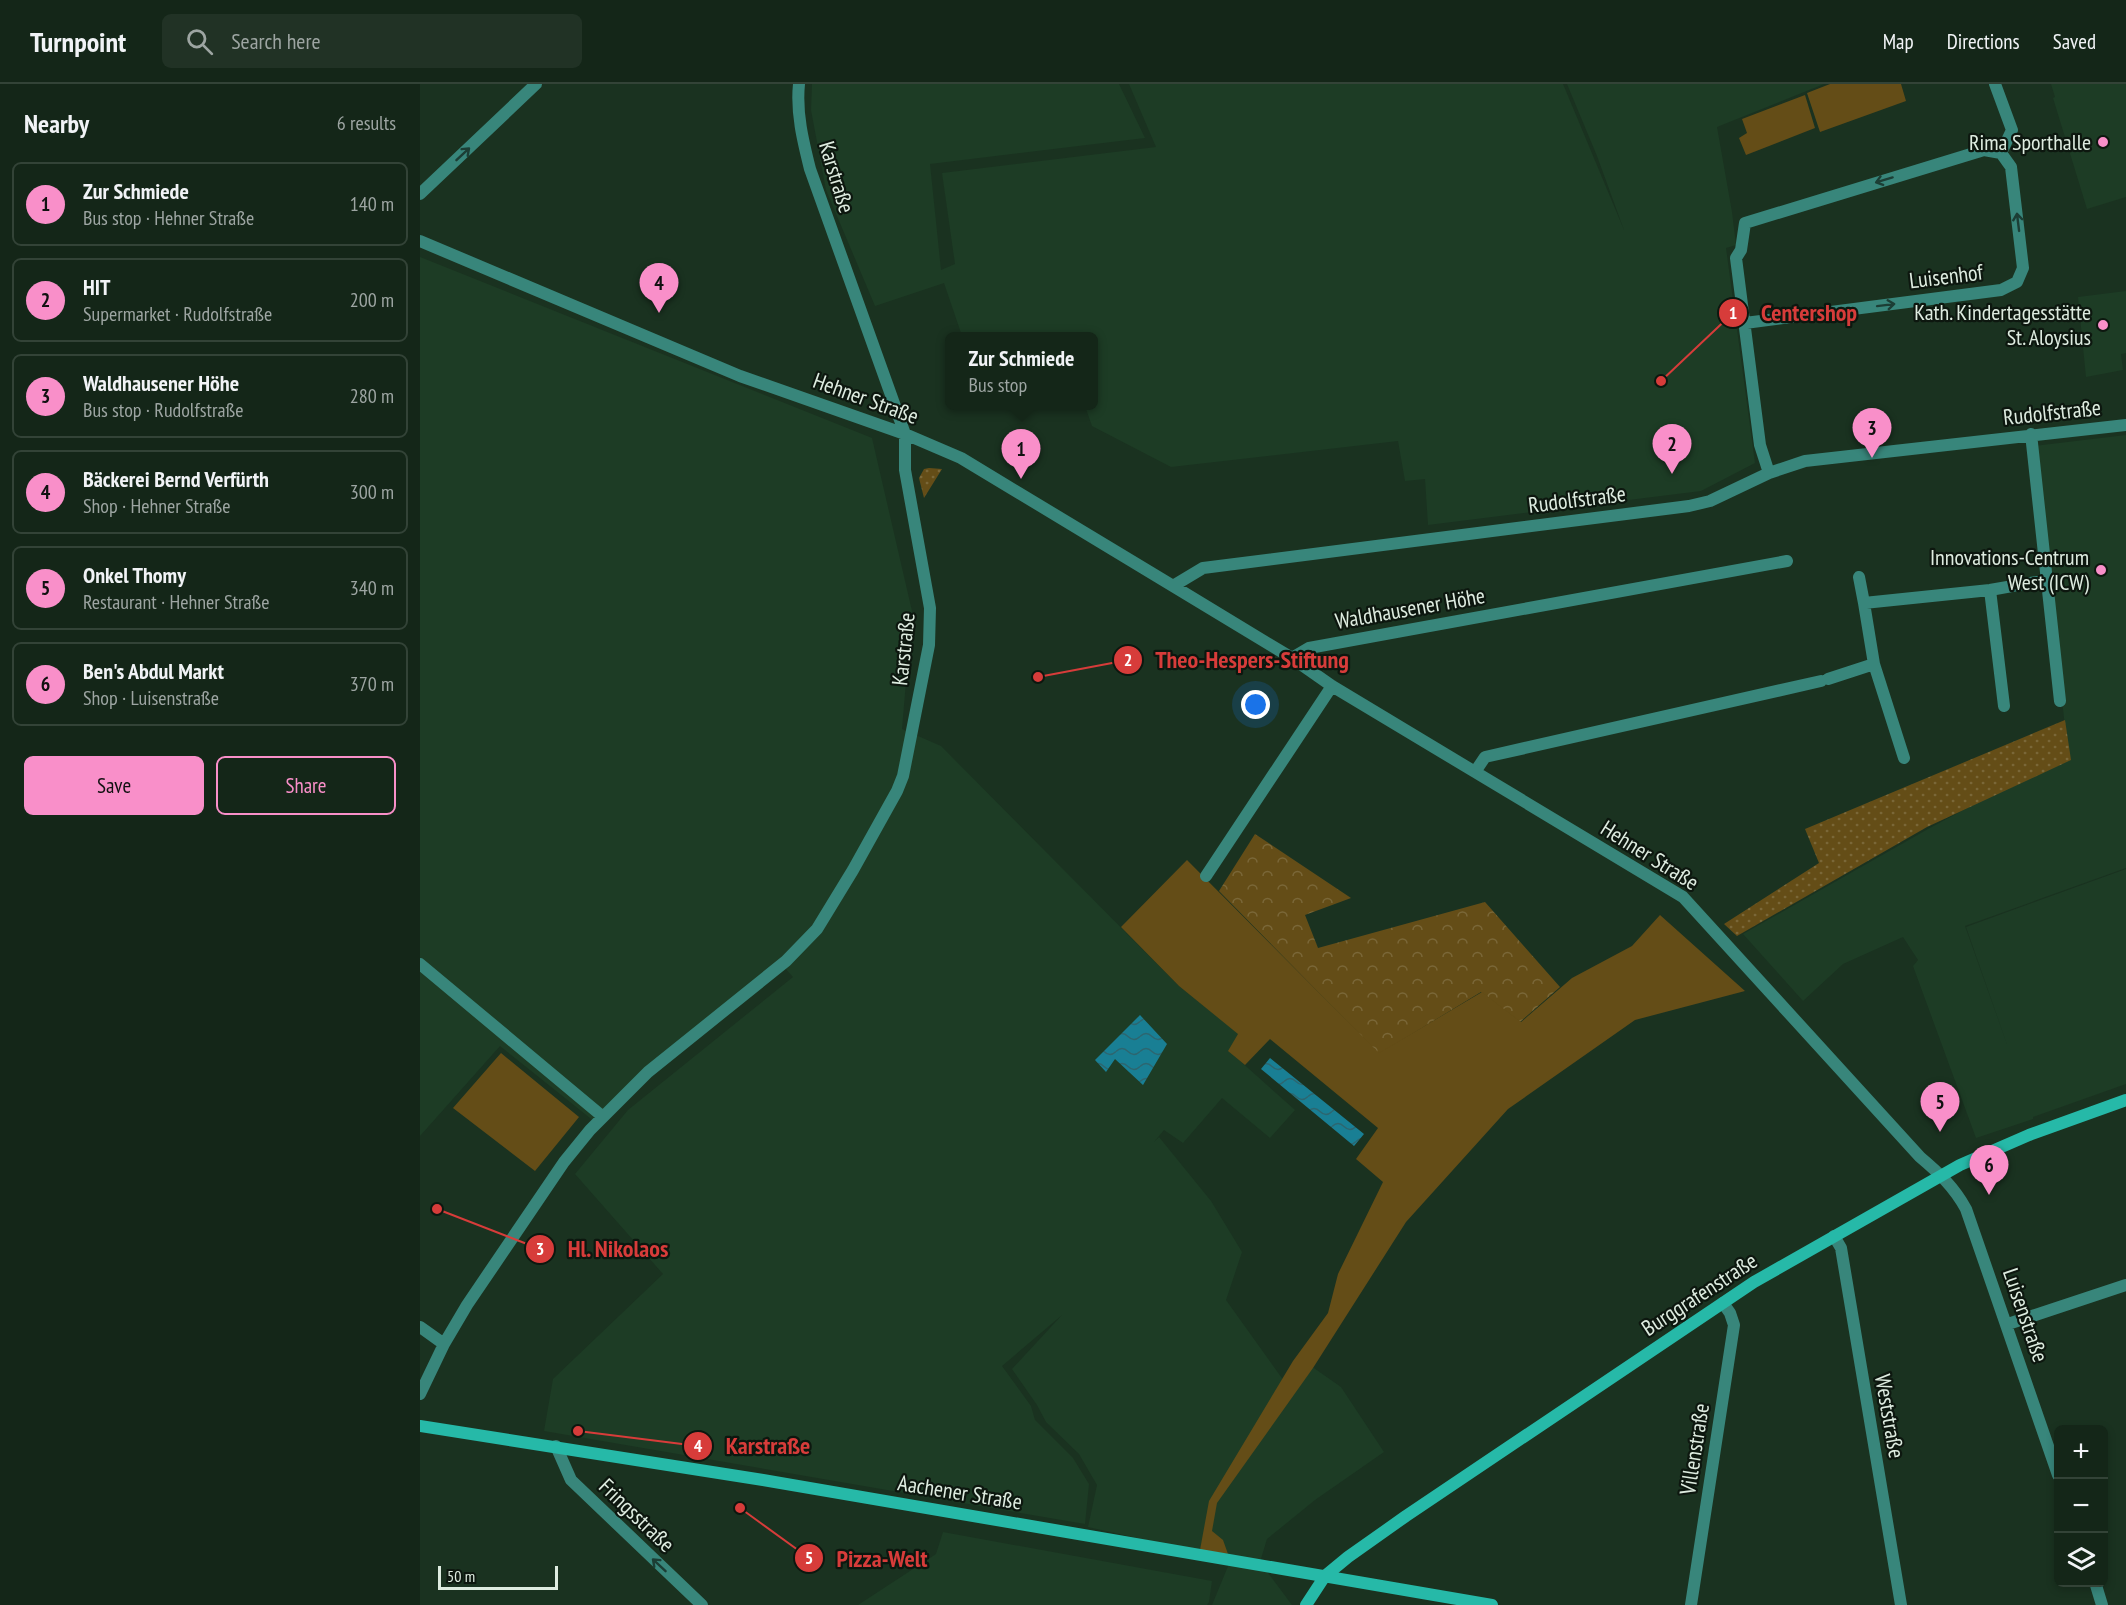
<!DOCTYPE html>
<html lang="en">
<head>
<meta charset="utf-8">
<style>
	body { margin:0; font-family:"PT Sans Narrow",sans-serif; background:#213225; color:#f1f3f6 }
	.controls { position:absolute; right:18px; bottom:18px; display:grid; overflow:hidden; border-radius:9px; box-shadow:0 3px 9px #0003 }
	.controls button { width:54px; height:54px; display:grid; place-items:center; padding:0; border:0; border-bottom:2px solid #334337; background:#142618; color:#f1f3f6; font:30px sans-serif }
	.scale { position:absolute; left:18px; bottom:15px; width:120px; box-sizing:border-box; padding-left:6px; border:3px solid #deece0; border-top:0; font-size:16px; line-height:21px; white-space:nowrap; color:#deece0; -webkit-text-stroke:4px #0d170f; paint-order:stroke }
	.you { position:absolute; left:836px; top:621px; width:21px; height:21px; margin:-15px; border:4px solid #fff; border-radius:50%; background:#1a73e8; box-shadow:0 0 0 9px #1a73e833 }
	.badge { display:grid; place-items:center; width:39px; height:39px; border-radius:50%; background:#f98fc9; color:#111; font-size:20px; font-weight:700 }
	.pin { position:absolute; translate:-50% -50px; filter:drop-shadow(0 2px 3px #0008) }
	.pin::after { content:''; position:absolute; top:32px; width:21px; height:18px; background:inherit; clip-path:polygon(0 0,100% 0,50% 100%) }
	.popup { position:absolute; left:525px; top:248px; width:153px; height:78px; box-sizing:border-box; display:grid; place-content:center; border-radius:9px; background:#142618; filter:drop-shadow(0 2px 4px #0005); font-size:20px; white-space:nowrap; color:#9da5a2 }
	.popup b { font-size:22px; color:#f1f3f6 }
	.popup::after { content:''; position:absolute; left:50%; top:100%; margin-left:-12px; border:12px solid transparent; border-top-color:#142618 }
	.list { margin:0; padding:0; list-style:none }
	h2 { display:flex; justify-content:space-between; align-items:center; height:78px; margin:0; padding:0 24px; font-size:26px }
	h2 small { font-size:20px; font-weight:400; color:#9da5a2 }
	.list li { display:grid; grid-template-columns:39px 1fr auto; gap:18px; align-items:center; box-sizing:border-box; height:84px; margin:0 12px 12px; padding:0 12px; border:2px solid #334337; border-radius:9px }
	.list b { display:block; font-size:22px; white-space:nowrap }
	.list p { margin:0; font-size:20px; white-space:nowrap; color:#9da5a2 }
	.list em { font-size:20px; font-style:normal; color:#9da5a2 }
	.actions { display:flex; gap:12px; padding:18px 24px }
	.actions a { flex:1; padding:14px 0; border:2px solid #f98fc9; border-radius:9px; text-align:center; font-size:21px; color:#f98fc9 }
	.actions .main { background:#f98fc9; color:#111 }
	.icon { flex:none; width:33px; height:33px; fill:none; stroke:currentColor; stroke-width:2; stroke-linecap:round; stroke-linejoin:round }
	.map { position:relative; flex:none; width:1706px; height:1521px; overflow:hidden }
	header { display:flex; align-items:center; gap:36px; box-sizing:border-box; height:84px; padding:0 30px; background:#142618; border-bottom:2px solid #334337 }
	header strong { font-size:28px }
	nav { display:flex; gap:33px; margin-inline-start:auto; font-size:21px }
	.search { width:420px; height:54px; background:#213225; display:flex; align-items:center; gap:15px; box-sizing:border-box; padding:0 21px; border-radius:9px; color:#9da5a2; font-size:22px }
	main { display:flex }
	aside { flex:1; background:#142618 }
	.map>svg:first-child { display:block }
</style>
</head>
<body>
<header>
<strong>Turnpoint</strong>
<div class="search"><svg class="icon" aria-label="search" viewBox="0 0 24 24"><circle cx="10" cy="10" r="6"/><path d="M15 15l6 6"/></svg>Search here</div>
<nav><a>Map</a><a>Directions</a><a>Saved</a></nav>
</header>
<main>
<aside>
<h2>Nearby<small>6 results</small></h2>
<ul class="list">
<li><span class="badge">1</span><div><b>Zur Schmiede</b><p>Bus stop · Hehner Straße</p></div><em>140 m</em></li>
<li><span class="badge">2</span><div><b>HIT</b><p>Supermarket · Rudolfstraße</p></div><em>200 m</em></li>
<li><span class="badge">3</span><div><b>Waldhausener Höhe</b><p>Bus stop · Rudolfstraße</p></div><em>280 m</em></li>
<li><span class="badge">4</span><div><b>Bäckerei Bernd Verfürth</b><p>Shop · Hehner Straße</p></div><em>300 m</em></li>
<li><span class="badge">5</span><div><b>Onkel Thomy</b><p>Restaurant · Hehner Straße</p></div><em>340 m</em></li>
<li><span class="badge">6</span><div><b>Ben's Abdul Markt</b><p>Shop · Luisenstraße</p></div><em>370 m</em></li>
</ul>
<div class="actions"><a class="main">Save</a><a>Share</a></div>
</aside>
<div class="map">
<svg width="1706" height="1521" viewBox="0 0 1706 1521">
	<defs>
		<pattern id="grass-dots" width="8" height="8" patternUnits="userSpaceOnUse" patternTransform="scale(1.5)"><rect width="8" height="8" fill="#644d17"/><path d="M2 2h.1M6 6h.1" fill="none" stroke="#7a6738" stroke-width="1.8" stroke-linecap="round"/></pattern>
		<pattern id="forest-crowns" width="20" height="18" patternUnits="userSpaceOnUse" patternTransform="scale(1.5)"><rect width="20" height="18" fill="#644d17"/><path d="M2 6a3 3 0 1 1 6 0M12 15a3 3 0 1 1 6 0" fill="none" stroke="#7a6738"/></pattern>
		<pattern id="water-waves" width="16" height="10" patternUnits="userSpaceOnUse" patternTransform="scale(1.5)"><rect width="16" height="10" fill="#197f94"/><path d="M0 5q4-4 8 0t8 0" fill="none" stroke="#2c6670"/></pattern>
	</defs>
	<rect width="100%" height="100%" fill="#1a3220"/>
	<path fill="#1d3c25" d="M392,0h307l26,54 -215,26 11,106 14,-6 -13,-91 214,-26 -27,-63h434l61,146 -27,-74 -30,-72h257l-107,43 15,85 4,33 -10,3 29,215 -54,28 -273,34 -3,-46 -20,2 -7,-40 -227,26 -79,-41 -7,-20h8v-70h-131l-18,-53 -69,23 -49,-116 -15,-80z
		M1631,0h75v113l-39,12 -34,-111 2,-1z
		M0,173l452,181 40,173 -10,118 39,17 238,240 60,48 -10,17 66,59 -25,28 -48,-40 -39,45 -19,-13 -10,12 5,-5 52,64 31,51 -16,48 63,88 22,-22 30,21 43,65 -69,48 -48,39 -7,23 32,43h-80l19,-46 -143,-32 9,-42 -18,-31 -33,-32 -9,-17 -25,-36 50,-54 -60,51 29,40 4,14 38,38 16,26 -4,40 -541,-93 9,-52 110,-105 -88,-100 53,-64 165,-133 -10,-11 -188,156 -95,-76 -80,90z
		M1706,207v62l-5,1 2,16 -37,7 -8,-80z
		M1706,351v433l-161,58 44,124 -43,-123 160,-58v215l-93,33v2l-57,19 -63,-172 5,-6 -15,-23 -60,27 -40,37 -60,-67 185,-105 140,-75 -34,-308z
		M523,1448l269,49 -3,21 -2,3h-349l78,-51z"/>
	<path fill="url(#grass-dots)" d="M509,384l13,1 -18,29 -5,-20 5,-9z
		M1645,636l6,40 -144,67 -190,109 -13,-12 95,-61 -14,-34z"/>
	<path fill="url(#forest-crowns)" d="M835,750l96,64 -46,17 13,33 167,-46 75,85 -40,35 -39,-30 -102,62 -160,-163z"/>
	<path fill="#644d17" d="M1410,0h71l5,17 -86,31 -13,-39z
		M1385,11l10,33 -69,27 -7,-17 8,-5 -5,-14z
		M767,776l192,193 103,-61 39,30 51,-44 60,-32 28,-31 85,76 -110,29 -127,89 -102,113 -93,146 -96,135 -5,28 11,9 5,14 -28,-4 9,-49 84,-140 35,-48 10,-39 45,-92 -27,-23 22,-31 -108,-89 -25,26 -17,-14 10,-17 -59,-48 -58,-59z
		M81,969l78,64 -44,54 -82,-63z"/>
	<path fill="url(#water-waves)" d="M720,931l27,29 -24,41 -28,-26 -9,13 -11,-12z
		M850,974l94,76 -10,12 -93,-77z"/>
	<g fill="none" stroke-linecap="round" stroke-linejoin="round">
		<path stroke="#38867b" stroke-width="12" d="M1575,0l17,46 -11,23
			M0,110l116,-110
			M0,157l320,135 165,58 56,24 212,128 119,72 40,28 351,211 237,260c19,16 34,30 46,52l92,266
			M1325,239l256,-33 16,-8 6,-14 -12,-101 -10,-14 -17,-3 -239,73 -4,27 -5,8 24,187 9,28
			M1611,350l29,267
			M1439,493l5,26
			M753,502l30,-18 486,-62 21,-5 59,-28 36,-12 321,-36
			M1570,506l14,116
			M872,574l17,-10 478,-87
			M1408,595l46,-15
			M1484,674l-30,-94 -10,-61 126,-13 57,-10
			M1055,688l10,-15 336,-76
			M786,792l126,-190
			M0,880l182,152
			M1414,1152l7,12 60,357
			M1588,1240l118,-39
			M0,1243l24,17
			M0,1310l24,-50 23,-39 97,-143 26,-32 58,-58 138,-111 31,-32 36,-59 44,-79 6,-15 26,-131 1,-37 -25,-138v-36l-95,-265c-7,-28 -14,-56 -11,-85
			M136,1362l15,34 131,125
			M1675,1498l7,23
			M1271,1521l43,-280 -4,-12 -7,-10"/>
		<path stroke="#26b9a8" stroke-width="12" d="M0,1342l343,54 729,125
			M886,1521l19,-29 23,-19 58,-41 348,-234 206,-117 69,-30 97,-35"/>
	</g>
	<defs><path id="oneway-shaft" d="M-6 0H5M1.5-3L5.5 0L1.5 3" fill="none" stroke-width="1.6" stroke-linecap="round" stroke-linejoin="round" transform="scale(1.5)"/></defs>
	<g stroke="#1c3e35">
		<use href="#oneway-shaft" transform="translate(43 70) rotate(-43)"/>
		<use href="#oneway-shaft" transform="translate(1464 96) rotate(163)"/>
		<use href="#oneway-shaft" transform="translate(1598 138) rotate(-97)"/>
		<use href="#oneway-shaft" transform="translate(1466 221) rotate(-7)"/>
		<use href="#oneway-shaft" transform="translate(239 1481) rotate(-137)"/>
	</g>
	<g fill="#f98fc9" stroke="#0d170f" stroke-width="2">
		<circle cx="1683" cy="58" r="6"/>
		<circle cx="1683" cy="241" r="6"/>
		<circle cx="1681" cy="486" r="6"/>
	</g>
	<g text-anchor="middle" stroke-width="4.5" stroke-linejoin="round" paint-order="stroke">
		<g font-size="22" fill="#deece0" stroke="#0d170f" text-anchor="end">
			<text x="1671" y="66">Rima Sporthalle</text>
			<text x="1671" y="236">Kath. Kindertagesstätte<tspan x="1671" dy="25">St. Aloysius</tspan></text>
			<text x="1669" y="481">Innovations-Centrum<tspan x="1669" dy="25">West (ICW)</tspan></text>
		</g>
		<g font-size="22" fill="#deece0" stroke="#0d170f">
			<text transform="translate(417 93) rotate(73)" y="8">Karstraße</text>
			<text transform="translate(1526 192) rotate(-7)" y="8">Luisenhof</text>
			<text transform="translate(446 314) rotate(20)" y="8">Hehner Straße</text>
			<text transform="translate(1632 328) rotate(-6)" y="8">Rudolfstraße</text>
			<text transform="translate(1157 415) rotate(-7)" y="8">Rudolfstraße</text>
			<text transform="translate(990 524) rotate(-10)" y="8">Waldhausener Höhe</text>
			<text transform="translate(483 565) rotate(-84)" y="8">Karstraße</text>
			<text transform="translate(1230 771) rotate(32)" y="8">Hehner Straße</text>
			<text transform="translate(1279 1210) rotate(-33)" y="8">Burggrafenstraße</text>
			<text transform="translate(1606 1231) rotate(71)" y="8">Luisenstraße</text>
			<text transform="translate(1470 1332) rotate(80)" y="8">Weststraße</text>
			<text transform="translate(1274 1365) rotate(-81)" y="8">Villenstraße</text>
			<text transform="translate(540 1408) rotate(9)" y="8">Aachener Straße</text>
			<text transform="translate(217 1431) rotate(44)" y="8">Fringsstraße</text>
		</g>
	</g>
	<path fill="none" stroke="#d73c3a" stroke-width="2" d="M1241 297L1313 229M618 593L708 576M17 1125L120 1165M158 1347L278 1362M320 1424L389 1474"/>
	<g fill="#d73c3a" stroke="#0d170f" stroke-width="2">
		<circle cx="1241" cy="297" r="6"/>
		<circle cx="618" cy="593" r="6"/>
		<circle cx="17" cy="1125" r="6"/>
		<circle cx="158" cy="1347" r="6"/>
		<circle cx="320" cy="1424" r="6"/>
		<circle cx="1313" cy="229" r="15"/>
		<circle cx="708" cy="576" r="15"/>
		<circle cx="120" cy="1165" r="15"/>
		<circle cx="278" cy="1362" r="15"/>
		<circle cx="389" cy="1474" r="15"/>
	</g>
	<g font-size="18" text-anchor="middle" font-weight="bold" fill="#fff">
		<text x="1313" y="235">1</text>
		<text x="708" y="582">2</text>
		<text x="120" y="1171">3</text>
		<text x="278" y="1368">4</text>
		<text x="389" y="1480">5</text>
	</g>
	<g font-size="24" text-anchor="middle" font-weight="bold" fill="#d73c3a" stroke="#0d170f" stroke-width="4.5" stroke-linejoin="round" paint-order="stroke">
		<text x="1389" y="237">Centershop</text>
		<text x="832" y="584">Theo-Hespers-Stiftung</text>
		<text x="198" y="1173">Hl. Nikolaos</text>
		<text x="348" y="1370">Karstraße</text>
		<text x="462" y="1483">Pizza-Welt</text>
	</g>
</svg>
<div class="controls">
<button>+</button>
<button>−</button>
<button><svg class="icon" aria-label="layers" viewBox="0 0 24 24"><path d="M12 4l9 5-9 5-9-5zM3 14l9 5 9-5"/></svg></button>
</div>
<div class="scale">50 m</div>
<div class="you"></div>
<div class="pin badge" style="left:601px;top:395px">1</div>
<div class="popup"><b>Zur Schmiede</b>Bus stop</div>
<div class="pin badge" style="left:1252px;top:390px">2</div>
<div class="pin badge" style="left:1452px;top:374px">3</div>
<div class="pin badge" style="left:239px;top:229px">4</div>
<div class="pin badge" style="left:1520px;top:1048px">5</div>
<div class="pin badge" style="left:1569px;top:1111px">6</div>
</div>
</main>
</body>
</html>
